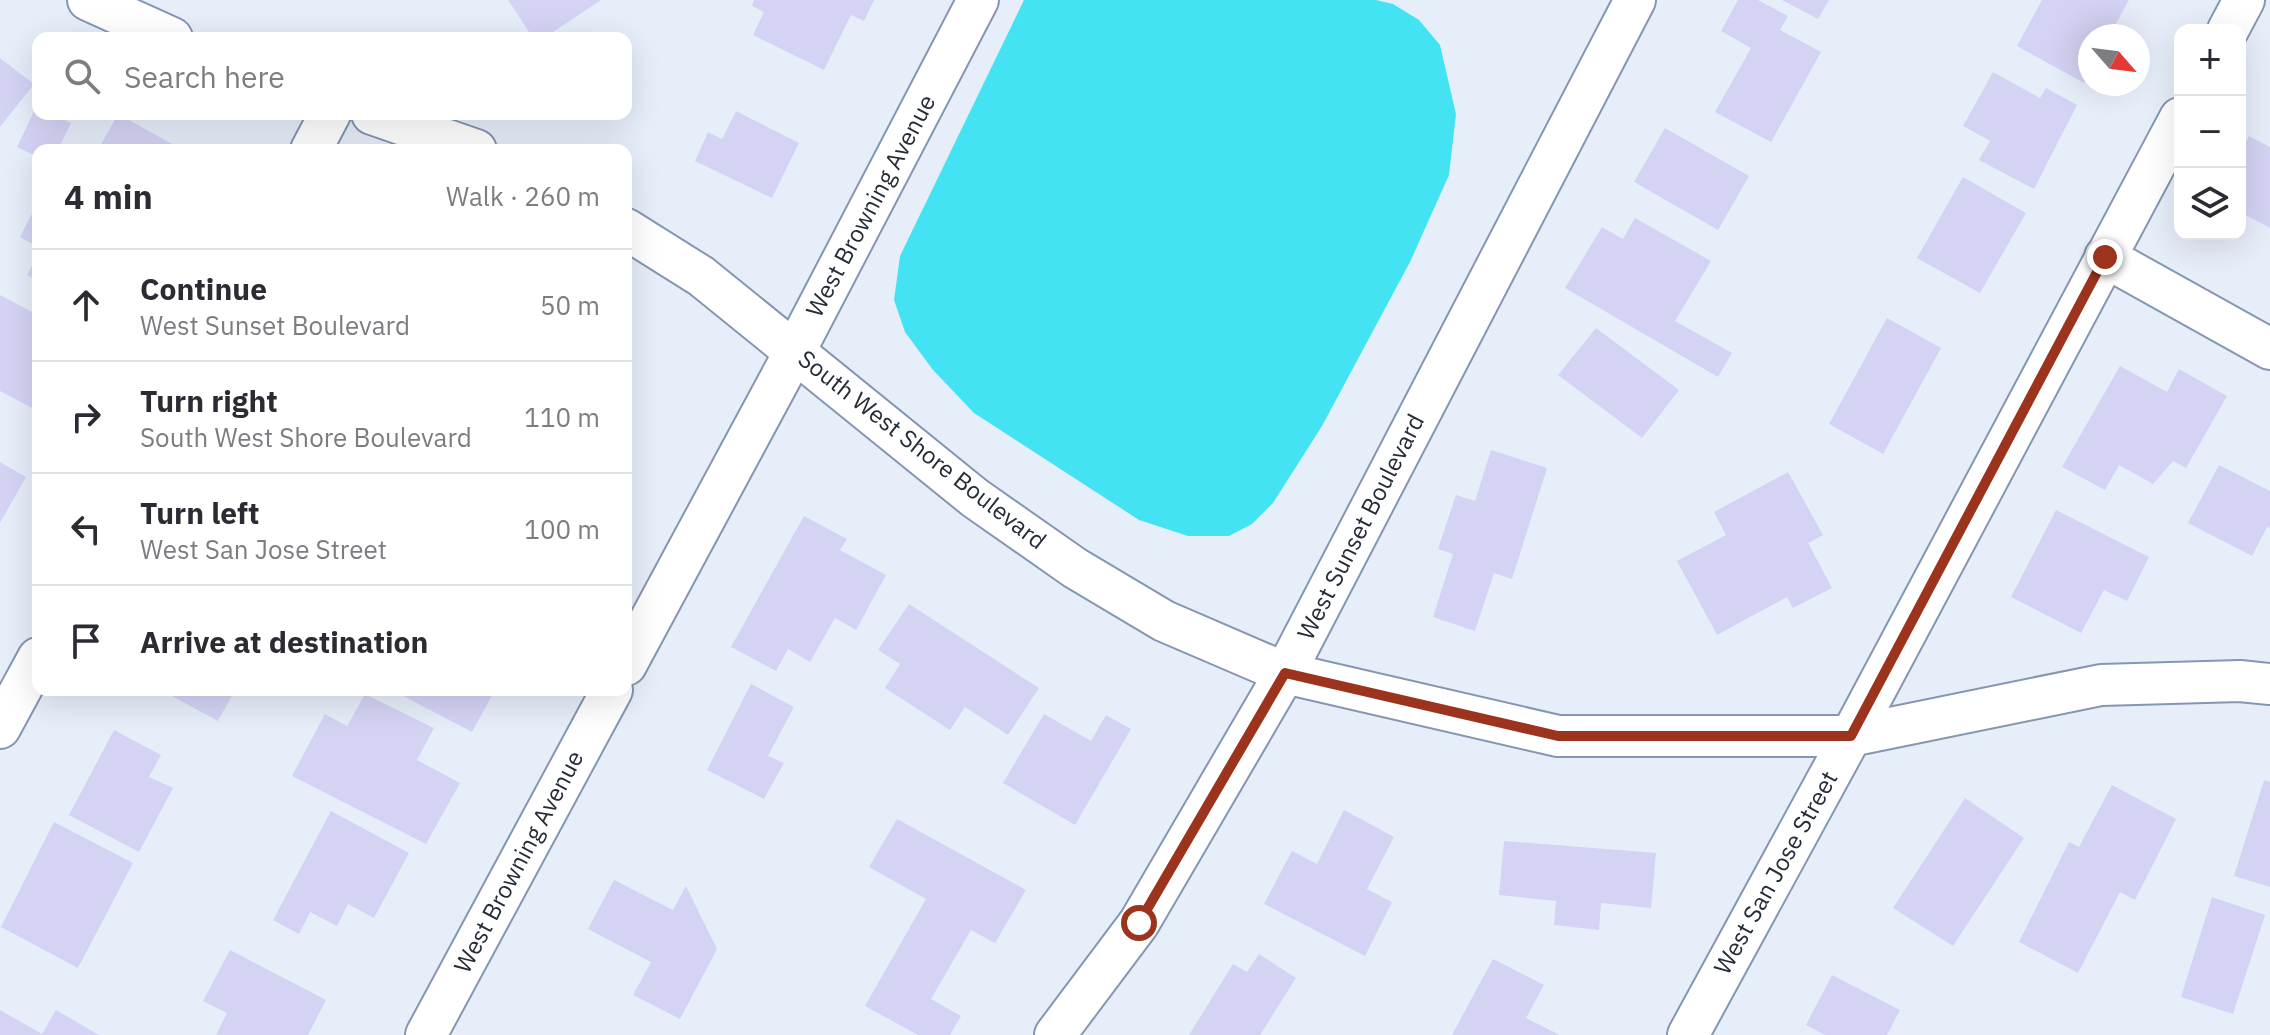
<!DOCTYPE html>
<html lang="en">
<head>
<meta charset="utf-8">
<style>
	body { margin:0; font-family:"IBM Plex Sans",sans-serif; background:#f2f2f3; color:#2b2b33 }
	.controls { position:absolute; right:24px; top:24px; display:grid; overflow:hidden; border-radius:16px; box-shadow:0 8px 32px #0002 }
	.controls button { width:72px; height:72px; display:grid; place-items:center; padding:0; border:0; border-bottom:2px solid #e1e1e2; background:#fff; color:#2b2b33; font:40px sans-serif }
	.compass { position:absolute; left:2078px; top:24px; width:72px; height:72px; border-radius:50%; background:#fff; box-shadow:0 8px 32px #0002; rotate:118deg }
	.stop { position:absolute; width:24px; height:24px; margin:-18px; border:6px solid #9c331c; border-radius:50%; background:#fff }
	.stop.end { background:#9c331c; border-color:#fff; box-shadow:0 2px 8px #0008 }
	.list { margin:0; padding:0; list-style:none }
	h2 { display:flex; justify-content:space-between; align-items:center; height:104px; margin:0; padding:0 32px; font-size:34px }
	h2 small { font-size:26px; font-weight:400; color:#7c7c81 }
	.list li { display:grid; grid-template-columns:52px 1fr auto; gap:24px; align-items:center; box-sizing:border-box; height:112px; padding:0 32px; border-top:2px solid #e1e1e2 }
	.list b { display:block; font-size:30px; white-space:nowrap }
	.list p { margin:0; font-size:26px; white-space:nowrap; color:#7c7c81 }
	.list em { font-size:26px; font-style:normal; color:#7c7c81 }
	.icon { flex:none; width:44px; height:44px; fill:none; stroke:currentColor; stroke-width:2; stroke-linecap:round; stroke-linejoin:round }
	.map { position:relative; flex:none; width:2270px; height:1035px; overflow:hidden }
	.search { position:absolute; background:#fff; box-shadow:0 8px 32px #0002; left:32px; top:32px; width:600px; height:88px; display:flex; align-items:center; gap:20px; box-sizing:border-box; padding:0 28px; border-radius:16px; color:#7c7c81; font-size:30px }
	.panel { position:absolute; background:#fff; box-shadow:0 8px 32px #0002; left:32px; top:144px; width:600px; height:552px; border-radius:16px }
	.map>svg:first-child { display:block }
</style>
</head>
<body>
<div class="map">
<svg width="2270" height="1035" viewBox="0 0 2270 1035">
	<rect width="100%" height="100%" fill="#e6eefa"/>
	<path fill="#43e3f4" d="M1024,0h352l17,4 26,16 21,25 16,69 -7,61 -39,87 -88,164 -49,77 -21,21 -23,12h-41l-49,-16 -165,-107 -41,-43 -28,-38 -11,-32 6,-44z"/>
	<path fill="#d4d3f4" d="M508,0h93l-57,38h-11z
		M754,0h120l-10,21 -13,-6 -27,55 -71,-35 11,-23 -12,-6z
		M1738,0h20l30,16 -8,14 41,22 -50,90 -56,-30 36,-64 -30,-17z
		M1782,0h47l-11,19z
		M2042,0h87l-20,36h-19v36l-6,11 -67,-37z
		M0,58l34,26 -34,43z
		M1993,72l47,26 6,-10 31,17 -43,84 -55,-29 11,-19 -27,-15z
		M38,103v11h14l19,9 -13,27h-20v7l-21,-10z
		M736,111l63,32 -27,55 -77,-37 13,-29 14,7z
		M118,114l65,36h-85z
		M1665,128l84,48 -31,54 -84,-48z
		M2249,136l21,11v81l-30,-16v-60z
		M1963,177l63,36 -46,80 -63,-35z
		M38,202v45l-18,-10z
		M1635,218l76,43 -36,60 57,32 -14,24 -153,-89 37,-61 21,12z
		M38,255v26l-11,-6z
		M0,295l38,20v96l-38,-20z
		M1887,318l54,30 -58,106 -54,-30z
		M1596,328l83,62 -37,48 -84,-63z
		M2120,366l47,26 12,-23 48,27 -41,72 -13,-7 -20,23 -34,-19 -14,25 -43,-23z
		M1491,450l56,18 -35,111 -18,-6 -19,58 -42,-14 20,-63 -15,-5 18,-54 19,6z
		M0,462l26,15 -26,46z
		M2219,465l51,26v37l-3,-1 -15,29 -64,-33z
		M1788,472l35,63 -15,8 24,45 -39,20 -6,-11 -70,38 -40,-74 49,-26 -12,-23z
		M2056,510l93,47 -22,44 -23,-11 -23,43 -70,-36z
		M804,516l43,23 -7,11 46,25 -30,55 -21,-12 -25,44 -22,-13 -12,22 -45,-24z
		M909,604l130,84 -31,47 -43,-28 -15,23 -65,-42 15,-24 -22,-14z
		M751,684l43,23 -26,49 16,7 -20,36 -57,-29z
		M161,690h74l-17,31z
		M392,690h103l-23,42z
		M365,694l69,34 -17,32 43,23 -34,61 -134,-68 33,-62 22,12z
		M1044,714l47,27 15,-26 25,14 -56,96 -72,-42z
		M114,730l47,25 -12,22 24,11 -34,64 -70,-37z
		M2264,780l6,2v105l-36,-11z
		M2112,785l64,34 -41,81 -15,-8 -42,81 -59,-31 50,-100 10,5z
		M1965,798l59,40 -71,108 -60,-38z
		M1344,810l50,27 -27,52 25,13 -27,54 -101,-52 28,-53 25,13z
		M331,811l78,42 -35,65 -26,-14 -11,22 -27,-14 -11,22 -26,-14z
		M897,819l129,71 -31,53 -24,-13 -40,69 30,17 -11,19h-32l-53,-29 61,-107 -57,-32z
		M54,822l79,41 -55,105 -77,-41z
		M1504,841l152,12 -5,55 -50,-5 -2,27 -45,-5 2,-24 -57,-6z
		M614,880l59,30 13,-24 31,63 -37,70 -47,-24 18,-33 -63,-33z
		M2212,897l53,18 -32,99 -52,-17z
		M230,950l96,50 -18,35h-92l11,-22 -24,-12z
		M1259,954l37,24 -36,57h-71l44,-71 14,8z
		M1493,959l51,26 -18,33 34,17h-108z
		M1832,975l68,35 -13,25h-62l-19,-10z
		M0,1010l42,24 14,-24 43,25h-99z"/>
	<g fill="none" stroke-linecap="round" stroke-linejoin="round">
		<g stroke="#8596b2" stroke-width="44">
			<path id="minor" d="M88,0l84,38
				M2228,30l16,-30
				M372,114l104,36
				M311,150l19,-36
				M626,229l75,47 274,222 100,70 89,53 121,52 273,63h293l250,-51 139,-4 30,3
				M2105,257l165,92
				M626,665l169,-314 183,-351
				M0,728l38,-70
				M426,1035l186,-345
				M1055,1035l84,-112 146,-250 350,-673
				M1688,1035l163,-299 329,-618"/>
		</g>
		<use href="#minor" stroke="#fff" stroke-width="40"/>
	</g>
	<g fill="none" stroke-linecap="round" stroke-linejoin="round">
		<path stroke="#9c331c" stroke-width="10" d="M1139,923l146,-250 273,63h293l254,-479"/>
	</g>
	<g text-anchor="middle" stroke-width="6" stroke-linejoin="round" paint-order="stroke">
		<g font-size="24" fill="#252c37" stroke="#fff">
			<text transform="translate(871 206) rotate(-62)" y="8">West Browning Avenue</text>
			<text transform="translate(922 450) rotate(38)" y="8">South West Shore Boulevard</text>
			<text transform="translate(1361 527) rotate(-63)" y="8">West Sunset Boulevard</text>
			<text transform="translate(519 862) rotate(-62)" y="8">West Browning Avenue</text>
			<text transform="translate(1776 873) rotate(-61)" y="8">West San Jose Street</text>
		</g>
	</g>
</svg>
<div class="controls">
<button>+</button>
<button>−</button>
<button><svg class="icon" aria-label="layers" viewBox="0 0 24 24"><path d="M12 4l9 5-9 5-9-5zM3 14l9 5 9-5"/></svg></button>
</div>
<svg class="compass" viewBox="-18 -18 36 36"><path d="M0-13l5 13h-10z" fill="#e53935"/><path d="M0 13l5-13h-10z" fill="#7c7c81"/></svg>
<div class="stop" style="left:1139px;top:923px"></div>
<div class="stop end" style="left:2105px;top:257px"></div>
<div class="search"><svg class="icon" aria-label="search" viewBox="0 0 24 24"><circle cx="10" cy="10" r="6"/><path d="M15 15l6 6"/></svg>Search here</div>
<section class="panel">
<h2>4 min<small>Walk · 260 m</small></h2>
<ul class="list">
<li><svg class="icon" aria-label="ahead" viewBox="0 0 24 24"><path d="M12 20V5M6 11l6-6 6 6"/></svg><div><b>Continue</b><p>West Sunset Boulevard</p></div><em>50 m</em></li>
<li><svg class="icon" aria-label="right" viewBox="0 0 24 24"><path d="M7 20v-9h11M14 6l5 5-5 5"/></svg><div><b>Turn right</b><p>South West Shore Boulevard</p></div><em>110 m</em></li>
<li><svg class="icon" aria-label="left" viewBox="0 0 24 24"><path d="M17 20v-9H6M10 6l-5 5 5 5"/></svg><div><b>Turn left</b><p>West San Jose Street</p></div><em>100 m</em></li>
<li><svg class="icon" aria-label="arrive" viewBox="0 0 24 24"><path d="M6 21V4h12l-3 4 3 4H6"/></svg><div><b>Arrive at destination</b></div></li>
</ul>
</section>
</div>
</body>
</html>
